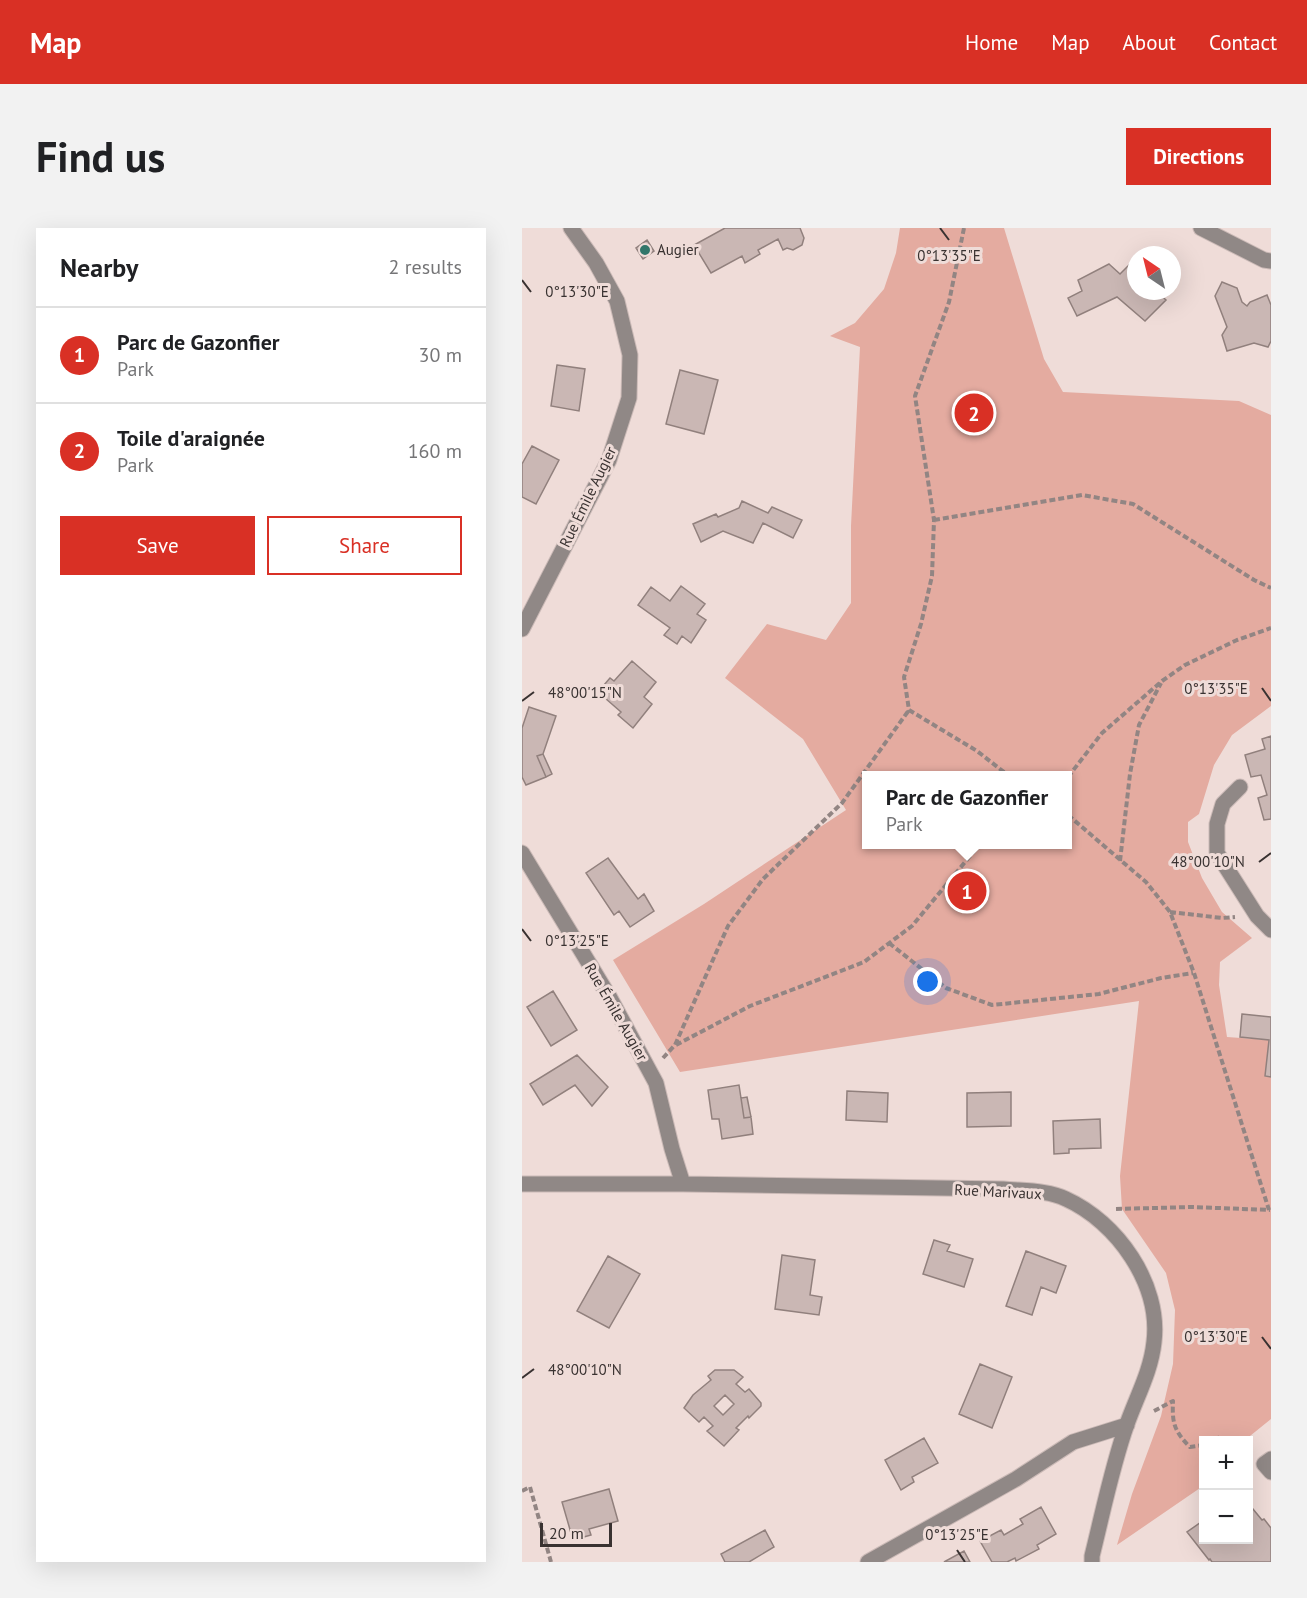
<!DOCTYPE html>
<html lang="en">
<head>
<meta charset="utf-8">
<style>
	body { margin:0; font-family:"PT Sans",sans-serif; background:#f2f2f2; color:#202124 }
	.controls { position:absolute; right:18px; bottom:18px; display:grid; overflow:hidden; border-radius:0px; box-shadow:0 6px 24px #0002 }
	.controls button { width:54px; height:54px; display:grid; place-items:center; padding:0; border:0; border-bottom:2px solid #e0e0e0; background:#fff; color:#202124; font:30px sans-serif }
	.compass { position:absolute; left:605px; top:18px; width:54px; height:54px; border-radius:50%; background:#fff; box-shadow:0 6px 24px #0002; rotate:325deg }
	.scale { position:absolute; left:18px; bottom:15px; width:72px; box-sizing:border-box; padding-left:6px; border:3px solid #393231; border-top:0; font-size:16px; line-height:21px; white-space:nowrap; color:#393231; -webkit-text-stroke:4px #efdcd8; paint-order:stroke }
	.you { position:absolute; left:406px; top:754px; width:21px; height:21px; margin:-15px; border:4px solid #fff; border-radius:50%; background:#1a73e8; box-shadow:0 0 0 9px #1a73e833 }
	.badge { display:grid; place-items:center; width:39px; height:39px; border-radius:50%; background:#d93025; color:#fff; font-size:20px; font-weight:700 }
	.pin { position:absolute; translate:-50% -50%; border:3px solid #fff; box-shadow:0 2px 6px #0006 }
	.popup { position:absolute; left:340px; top:543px; width:210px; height:78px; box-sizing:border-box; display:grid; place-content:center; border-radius:0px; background:#fff; filter:drop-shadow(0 2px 4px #0005); font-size:20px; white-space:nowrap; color:#757577 }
	.popup b { font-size:22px; color:#202124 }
	.popup::after { content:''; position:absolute; left:50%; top:100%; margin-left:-12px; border:12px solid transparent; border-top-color:#fff }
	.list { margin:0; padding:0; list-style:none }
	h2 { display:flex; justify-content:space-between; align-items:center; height:78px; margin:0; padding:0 24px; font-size:26px }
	h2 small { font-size:20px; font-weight:400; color:#757577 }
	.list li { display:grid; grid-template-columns:39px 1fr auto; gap:18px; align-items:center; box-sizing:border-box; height:96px; padding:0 24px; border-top:2px solid #e0e0e0 }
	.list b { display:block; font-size:22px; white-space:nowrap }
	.list p { margin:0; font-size:20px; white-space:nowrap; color:#757577 }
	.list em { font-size:20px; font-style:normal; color:#757577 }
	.actions { display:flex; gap:12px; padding:18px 24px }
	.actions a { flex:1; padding:14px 0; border:2px solid #d93025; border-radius:0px; text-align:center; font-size:21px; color:#d93025 }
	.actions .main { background:#d93025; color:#fff }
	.map { position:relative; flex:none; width:749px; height:1334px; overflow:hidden; border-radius:0px }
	header { display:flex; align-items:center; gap:36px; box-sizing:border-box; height:84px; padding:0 30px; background:#d93025; color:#fff }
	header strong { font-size:28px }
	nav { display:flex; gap:33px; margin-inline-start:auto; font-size:21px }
	.intro { display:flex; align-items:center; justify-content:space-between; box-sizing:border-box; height:144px; padding:0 36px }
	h1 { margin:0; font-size:42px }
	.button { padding:15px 27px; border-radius:0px; background:#d93025; color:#fff; font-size:21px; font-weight:700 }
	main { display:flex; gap:36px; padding:0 36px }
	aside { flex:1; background:#fff; border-radius:0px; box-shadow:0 6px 24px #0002 }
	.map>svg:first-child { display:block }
</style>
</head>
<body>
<header>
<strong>Map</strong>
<nav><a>Home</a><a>Map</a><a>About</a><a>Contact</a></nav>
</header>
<div class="intro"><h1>Find us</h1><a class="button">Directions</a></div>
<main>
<aside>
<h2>Nearby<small>2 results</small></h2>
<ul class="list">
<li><span class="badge">1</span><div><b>Parc de Gazonfier</b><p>Park</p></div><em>30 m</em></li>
<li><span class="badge">2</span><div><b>Toile d'araignée</b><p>Park</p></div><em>160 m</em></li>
</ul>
<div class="actions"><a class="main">Save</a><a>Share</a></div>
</aside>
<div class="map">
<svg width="749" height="1334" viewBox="0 0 749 1334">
	<rect width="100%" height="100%" fill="#efdcd8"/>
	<path fill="#e4aba0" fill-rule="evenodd" d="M378,0h104l40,131 19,33 176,9 32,14v291l-39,29 -18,30 -15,49 -11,8v20l14,36 20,34 30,26 -32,24 -1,23 8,52 42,3 -4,36 6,1v342l-26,21h-41l-1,46 -86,59 15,-51 29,-78 12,-52 2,-54 -9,-37 -44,-64 -2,-33 19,-175 -459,71 -67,-112 91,-56 142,-94 -43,-71 -78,-61 42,-54 59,16 25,-37v-77l9,-179 -30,-11 25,-13 29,-34 12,-36zM344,548h202v68h-202z"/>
	<path fill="#cab7b4" stroke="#91807d" stroke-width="1.5" fill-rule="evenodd" d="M203,0h75l4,10 -2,7 -9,5 -6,-2 -4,2 -5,-11 -20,11 2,4 -15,9 -3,-7 -31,17 -17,-28z
		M125,12l7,11 -11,8 -7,-11z
		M587,36l11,10 9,-9 7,7v19h20l10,9 -21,21 -28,-24 -40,19 -9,-18 14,-7 -4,-11z
		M700,54l15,6 5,14 5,4 3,-4 17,-7 4,10v36l-3,6 -14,-4 -27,8 -5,-16 5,-8 -12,-31z
		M35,137l28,4 -6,42 -28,-5z
		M158,142l38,10 -14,54 -38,-10z
		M10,218l27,14 -23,44 -14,-7v-33z
		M220,273l26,12 4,-6 30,13 -9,18 -30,-15 -10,20 -30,-12 -22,11 -8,-18 23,-10 2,3 21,-9z
		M159,358l24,18 -8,10 9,6 -15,23 -9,-7 -5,8 -13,-9 6,-7 -32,-23 13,-18 19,14z
		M110,433l24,21 -12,15 8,7 -19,24 -15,-13 3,-3 -23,-20 12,-14 4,3z
		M7,479l27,9 -13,38 -6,2 9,21 -20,8 -4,-8v-49z
		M749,508v83l-7,1 -6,-22 9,-3 -6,-20 -10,2 -6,-22 20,-6 -3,-10z
		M21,526l9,20 -6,3 -9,-21z
		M86,630l30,41 6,-5 10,17 -24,16 -11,-16 -5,4 -28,-42z
		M31,763l24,39 -26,16 -24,-39z
		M720,786l29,3v60l-6,-1 4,-36 -29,-3z
		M55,827l31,32 -16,19 -17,-21 -32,20 -13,-21z
		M217,857l5,33 7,-1 2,17 -31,5 -3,-20h-7l-4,-29z
		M325,863l41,2 -1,29 -41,-2z
		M489,864v34l-44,1v-34z
		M225,869l4,20 -7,1 -3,-20z
		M578,891l1,29 -32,1v4l-15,1 -1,-33z
		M412,1012l16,5 -3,6 26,8 -9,28 -41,-13z
		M504,1023l40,15 -10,27 -15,-6 -9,28 -26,-9z
		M260,1027l33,5 -5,35 12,2 -3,18 -44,-6z
		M86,1028l32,18 -31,54 -32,-17z
		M458,1136l32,13 -20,51 -33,-14z
		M193,1142h19l9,7 -7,7 9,8 4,-3 12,14v3l-12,12 -1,-2 -12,12 3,2 -15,16 -17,-15 6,-5 -9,-9 -5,5 -15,-14 9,-13 18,-15 -3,-4zM203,1167l9,9 -11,11 -9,-9z
		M402,1210l14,25 -26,14 2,5 -13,8 -16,-30z
		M87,1261l9,32 -29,8 2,6 -18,5 -11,-38z
		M726,1275l14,17 2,-1 7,9v34h-59l-2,-3 -1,1 -22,-28 17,-12v20h44z
		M519,1279l15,27 -19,11 2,4 -23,12 -1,-3 -8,4h-15l-12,-21 21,-11 3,5 19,-11 -3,-5z
		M243,1302l9,17 -25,15h-24l-4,-8z
		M442,1323l6,11h-26z"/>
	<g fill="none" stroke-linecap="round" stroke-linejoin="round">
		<g stroke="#cbbab7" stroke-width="17">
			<path id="minor" d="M679,0l63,32 7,1
				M0,401l87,-169 20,-62 1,-43 -13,-54 -21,-38 -25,-35
				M718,559l-17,17 -6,20v29l40,63 14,14
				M0,625l88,145 46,85 16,66 11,35
				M0,956h161l320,5c20,2 45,1 63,10 51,23 95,85 88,143 -3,29 -17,54 -27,82 -15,42 -24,88 -35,132v6
				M749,1231l-7,5 7,8
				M346,1334l148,-83 57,-37 54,-17"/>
		</g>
		<path stroke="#928583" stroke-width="4" stroke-dasharray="6 3" stroke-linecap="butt" d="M442,0l-15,74 -34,94 19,124 -2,56 -11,48 -17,53 5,33 68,41 32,25
			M412,292l148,-25 51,9 121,76 17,8
			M546,549l34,-44 60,-52 23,-16 52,-25 34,-12
			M546,587l78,67 24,30 24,61 75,237
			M598,633l10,-87 9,-49 22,-42
			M648,684l52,6 13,-1
			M367,715l57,45 46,17 107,-11 62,-16 32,-5
			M154,817l74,-39 114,-44 48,-36 68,-82
			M141,830l12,-13 53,-119 35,-47 79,-76 67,-93
			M594,981l76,-2 78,3
			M632,1183l19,-10c-1,22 1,30 17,46l14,-2
			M692,1212l6,-3 2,3
			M0,1263l8,-4 21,75"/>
		<use href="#minor" stroke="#908886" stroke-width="15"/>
	</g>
	<path fill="none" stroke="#393231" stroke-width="2" d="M418,0l9,12M0,52l9,12M740,460l9,13M0,473l12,-9M737,634l12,-9M0,701l9,12M740,1109l9,12M0,1150l12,-9M435,1322l8,12"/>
	<circle fill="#31766a" stroke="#efdcd8" stroke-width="2" cx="123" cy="22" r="6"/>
	<g text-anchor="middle" stroke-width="6" stroke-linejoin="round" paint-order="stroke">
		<g font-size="15" fill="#393231" stroke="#efdcd8" text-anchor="start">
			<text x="135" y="27">Augier</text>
		</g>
		<g font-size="15" fill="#393231" stroke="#efdcd8">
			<text transform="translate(66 269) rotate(-64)" y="5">Rue Émile Augier</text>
			<text transform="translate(94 784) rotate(60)" y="5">Rue Émile Augier</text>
			<text transform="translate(476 964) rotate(3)" y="5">Rue Marivaux</text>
		</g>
	</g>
	<g font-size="15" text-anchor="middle" fill="#393231" stroke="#efdcd8" stroke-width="6" stroke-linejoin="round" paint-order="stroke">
		<text x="427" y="33">0°13'35"E</text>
		<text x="55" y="69">0°13'30"E</text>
		<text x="694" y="466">0°13'35"E</text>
		<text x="63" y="470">48°00'15"N</text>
		<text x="686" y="639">48°00'10"N</text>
		<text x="55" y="718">0°13'25"E</text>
		<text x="694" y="1114">0°13'30"E</text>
		<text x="63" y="1147">48°00'10"N</text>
		<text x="435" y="1312">0°13'25"E</text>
	</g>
</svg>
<div class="controls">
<button>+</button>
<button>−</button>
</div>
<svg class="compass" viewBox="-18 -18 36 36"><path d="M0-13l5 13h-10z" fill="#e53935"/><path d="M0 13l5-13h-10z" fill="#757577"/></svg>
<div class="scale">20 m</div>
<div class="you"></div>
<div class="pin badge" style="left:445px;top:663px">1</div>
<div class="popup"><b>Parc de Gazonfier</b>Park</div>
<div class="pin badge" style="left:452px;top:185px">2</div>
</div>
</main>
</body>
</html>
